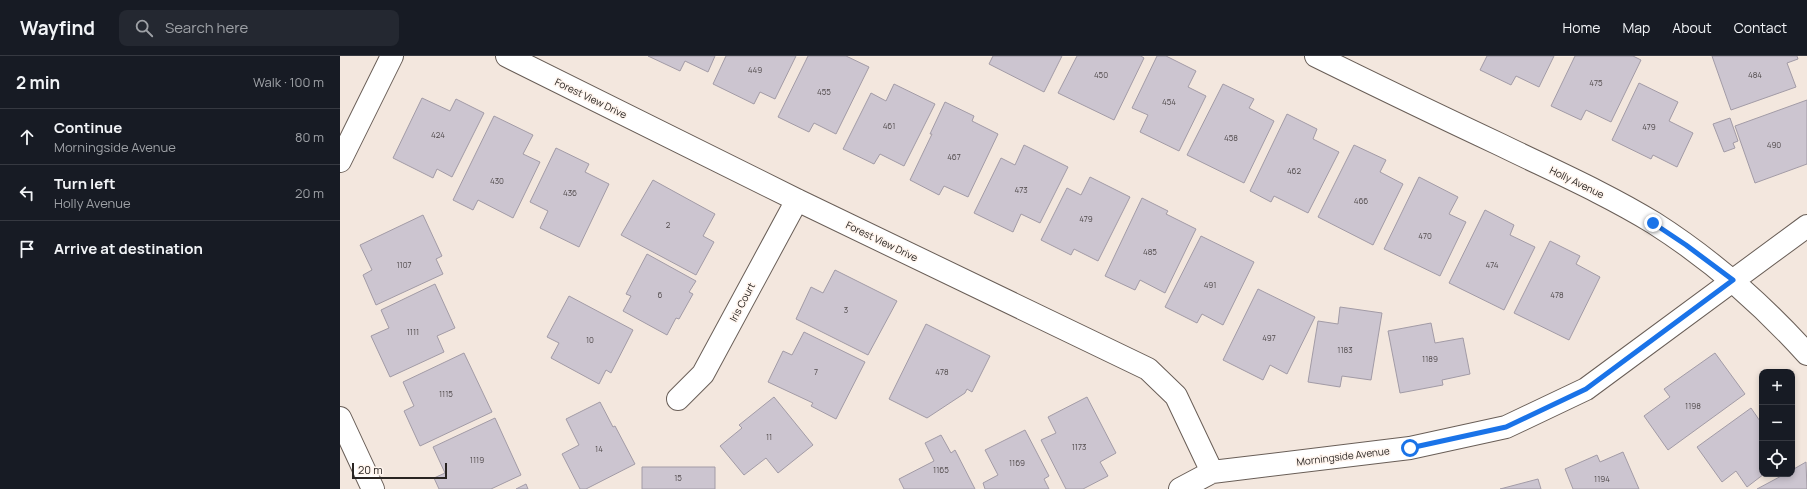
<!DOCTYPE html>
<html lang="en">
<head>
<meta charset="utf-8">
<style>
	body { margin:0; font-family:Manrope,sans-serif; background:#242831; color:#f1f3f6 }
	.controls { position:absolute; right:12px; bottom:12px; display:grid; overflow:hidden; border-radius:8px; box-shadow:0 2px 6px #0003 }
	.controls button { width:36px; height:36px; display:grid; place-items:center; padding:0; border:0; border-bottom:1px solid #363941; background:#171b24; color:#f1f3f6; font:20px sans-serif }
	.scale { position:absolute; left:12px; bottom:10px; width:95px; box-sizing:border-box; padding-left:4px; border:2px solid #292421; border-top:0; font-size:11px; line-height:14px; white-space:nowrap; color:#292421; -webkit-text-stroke:3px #fff5ee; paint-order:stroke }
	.stop { position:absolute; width:12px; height:12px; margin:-9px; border:3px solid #1a73e8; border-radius:50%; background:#fff }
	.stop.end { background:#1a73e8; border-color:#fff; box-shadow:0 1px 4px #0008 }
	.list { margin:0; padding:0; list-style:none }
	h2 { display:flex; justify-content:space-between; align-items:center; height:52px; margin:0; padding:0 16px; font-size:17px }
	h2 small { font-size:13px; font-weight:400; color:#9ea1a6 }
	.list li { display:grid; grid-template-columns:26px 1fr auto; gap:12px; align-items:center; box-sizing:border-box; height:56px; padding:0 16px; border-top:1px solid #363941 }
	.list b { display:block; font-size:15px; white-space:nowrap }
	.list p { margin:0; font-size:13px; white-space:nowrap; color:#9ea1a6 }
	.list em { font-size:13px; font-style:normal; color:#9ea1a6 }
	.icon { flex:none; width:22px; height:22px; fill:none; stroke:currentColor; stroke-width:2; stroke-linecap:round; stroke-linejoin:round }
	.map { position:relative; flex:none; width:1467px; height:433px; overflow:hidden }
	header { display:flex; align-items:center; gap:24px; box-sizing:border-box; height:56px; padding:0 20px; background:#171b24; border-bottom:1px solid #363941 }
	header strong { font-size:19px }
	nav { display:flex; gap:22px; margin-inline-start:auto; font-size:14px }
	.search { width:280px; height:36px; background:#242831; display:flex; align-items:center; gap:10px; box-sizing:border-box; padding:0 14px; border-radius:8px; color:#9ea1a6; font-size:15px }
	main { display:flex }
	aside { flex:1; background:#171b24 }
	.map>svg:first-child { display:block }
</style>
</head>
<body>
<header>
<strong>Wayfind</strong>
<div class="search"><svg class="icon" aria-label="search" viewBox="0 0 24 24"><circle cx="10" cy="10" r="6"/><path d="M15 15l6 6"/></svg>Search here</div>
<nav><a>Home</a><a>Map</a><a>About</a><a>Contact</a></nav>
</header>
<main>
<aside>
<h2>2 min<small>Walk · 100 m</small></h2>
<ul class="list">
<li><svg class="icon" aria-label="ahead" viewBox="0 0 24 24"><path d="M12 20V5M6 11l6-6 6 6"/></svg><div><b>Continue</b><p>Morningside Avenue</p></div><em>80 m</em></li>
<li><svg class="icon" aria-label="left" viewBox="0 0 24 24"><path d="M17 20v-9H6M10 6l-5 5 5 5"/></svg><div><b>Turn left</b><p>Holly Avenue</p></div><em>20 m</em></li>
<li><svg class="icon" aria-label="arrive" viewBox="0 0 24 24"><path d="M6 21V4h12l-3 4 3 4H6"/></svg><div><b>Arrive at destination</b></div></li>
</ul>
</aside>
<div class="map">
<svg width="1467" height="433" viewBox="0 0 1467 433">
	<rect width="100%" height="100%" fill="#f3e7de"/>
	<path fill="#ccc5d0" stroke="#a29ba6" d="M308,0h67l-7,16 -23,-11 -5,10z
		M386,0h70l-21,43 -15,-7 -6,12 -41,-20z
		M468,0h38l23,11 -33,67 -22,-11 -5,9 -31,-15z
		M653,0h69l-18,36 -55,-28z
		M737,0h64l3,2 -30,62 -56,-27z
		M817,0h9l30,15 -8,16 18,9 -27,55 -39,-19 8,-17 -16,-7z
		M1147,0h67l-15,31 -23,-11 -5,9 -31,-15z
		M1235,0h58l8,4 -30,62 -25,-12 -5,10 -30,-14z
		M1372,0h85l1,3 -11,4 9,24 -65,23z
		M1299,27l39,19 -9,19 24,12 -16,34 -24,-12 -2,4 -39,-19z
		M554,28l41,20 -31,62 -24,-12 -6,10 -31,-15 28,-56 15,8z
		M883,28l31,15 -5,9 25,13 -30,62 -57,-28z
		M82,42l28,13 6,-12 28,14 -32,64 -15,-8 -4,9 -40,-20z
		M1467,44v64l-52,19 -20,-57z
		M605,46l29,14 -2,5 26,13 -30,63 -24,-11 -5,9 -29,-15 22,-46h-2z
		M947,58l30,15 -4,10 26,13 -31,61 -34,-17 -3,6 -21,-11z
		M154,60l39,19 -10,19 17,8 -27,56 -35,-18 -5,10 -20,-10z
		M1390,62l8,23 -5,2 2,5 -11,4 -11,-28z
		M684,89l44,22 -28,56 -19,-9 -8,18 -39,-19 27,-55 14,7z
		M1014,89l32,15 -6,12 23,12 -30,61 -55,-28z
		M216,92l33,16 -4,8 24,12 -30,63 -39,-19 8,-17 -18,-9z
		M750,121l40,20 -32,64 -24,-12 -3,6 -30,-15 26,-52 14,7z
		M1079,121l39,20 -9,17 17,8 -26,54 -56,-27z
		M313,124l62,34 -12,22 11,6 -18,33 -75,-40z
		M802,142l26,13 -2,3 30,15 -31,64 -25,-13 -5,10 -30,-14z
		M1145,154l29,15 -4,10 25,12 -31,63 -55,-27z
		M83,159l19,41 -6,3 7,15 -67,31 -13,-30 9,-5 -12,-25z
		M861,180l53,26 -31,63 -21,-11 -5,9 -32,-16z
		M1210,185l30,15 -4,8 24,13 -31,63 -55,-27z
		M307,198l49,27 -7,11 4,2 -14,25 -3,-1 -9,17 -44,-24 8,-15 -5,-2z
		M495,214l62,31 -29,54 -72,-36 15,-32 12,6z
		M95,228l20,44 -18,8 7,16 -54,25 -19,-41 18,-8 -8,-18z
		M918,233l57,28 -28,57 -17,-9 -7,15 -40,-20z
		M229,240l64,34 -22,43 -5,-3 -7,14 -48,-26 8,-15 -12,-6z
		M1000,251l42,6 -11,67 -29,-4 -2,11 -32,-5 10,-61 20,3z
		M1091,267l4,20 28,-5 7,36 -28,6 1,5 -43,8 -12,-62z
		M586,268l64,32 -18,36 -5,-3 -2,4 -38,25 -38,-19z
		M464,276l61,30 -29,57 -25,-13 2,-3 -45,-21 15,-31 9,4z
		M124,297l28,59 -72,34 -16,-35 10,-5 -11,-24z
		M1375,297l30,41 -77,56 -24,-34 26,-19 -6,-8z
		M434,341l39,48 -35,28 -12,-15 -22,17 -24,-29 22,-18 -3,-3z
		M747,341l29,56 -16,9 8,14 -25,13h-17l-25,-49 15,-7 -8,-16z
		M260,346l13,25 2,-1 20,38 -49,25h-6l-18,-35 17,-9 -13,-26z
		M1411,352l11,16v50h2l-17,13 -11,-16 -14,11 -25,-35z
		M155,362l26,57 -30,14h-52l-5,-11 11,-5 -12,-26z
		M685,374l24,46 -5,3 5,10h-64l-2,-6 15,-8 -13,-25z
		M601,379l10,18 4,-3 20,39h-71l-5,-10 35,-18 -9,-18z
		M1283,396l16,37h-66l-8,-20 32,-14 3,7z
		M1466,406l1,27h-50l28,-15h7v-4z
		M302,411h73v22h-73z
		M1198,423l3,10h-41z
		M186,428l2,5h-12z"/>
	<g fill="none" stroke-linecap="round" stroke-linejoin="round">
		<g stroke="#695e57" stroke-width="24">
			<path id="street" d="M167,0l290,144 351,169 28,27 36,76
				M976,0c61,30 123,60 185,89 51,25 104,48 153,78 58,37 107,80 153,131
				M0,105l52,-105
				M338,343l25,-25 94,-174
				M0,362l33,71
				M840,433l32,-17 198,-24 96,-21 80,-38 221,-163"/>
		</g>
		<use href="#street" stroke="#fff" stroke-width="22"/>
	</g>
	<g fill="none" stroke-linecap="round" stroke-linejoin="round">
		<path stroke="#1a73e8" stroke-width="5" d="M1070,392l96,-21 80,-38 147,-109 -47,-35 -33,-22"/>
	</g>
	<g text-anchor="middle" stroke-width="3" stroke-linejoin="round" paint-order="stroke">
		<g font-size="8" fill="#524c4d">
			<text x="415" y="17">449</text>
			<text x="761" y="22">450</text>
			<text x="1415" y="22">484</text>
			<text x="1256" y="30">475</text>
			<text x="484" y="39">455</text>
			<text x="829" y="49">454</text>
			<text x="549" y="73">461</text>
			<text x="1309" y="74">479</text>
			<text x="98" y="82">424</text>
			<text x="891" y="85">458</text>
			<text x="1434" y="92">490</text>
			<text x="614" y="104">467</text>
			<text x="954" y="118">462</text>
			<text x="157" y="128">430</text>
			<text x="681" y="137">473</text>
			<text x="230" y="140">436</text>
			<text x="1021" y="148">466</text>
			<text x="746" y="166">479</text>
			<text x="328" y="172">2</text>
			<text x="1085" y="183">470</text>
			<text x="810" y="199">485</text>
			<text x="64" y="212">1107</text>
			<text x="1152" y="212">474</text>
			<text x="870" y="232">491</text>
			<text x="320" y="242">6</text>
			<text x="1217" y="242">478</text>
			<text x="506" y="257">3</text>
			<text x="73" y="279">1111</text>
			<text x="929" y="285">497</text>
			<text x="250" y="287">10</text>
			<text x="1005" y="297">1183</text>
			<text x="1090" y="306">1189</text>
			<text x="476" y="319">7</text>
			<text x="602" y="319">478</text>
			<text x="106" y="341">1115</text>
			<text x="1353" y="353">1198</text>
			<text x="429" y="384">11</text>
			<text x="739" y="394">1173</text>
			<text x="259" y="396">14</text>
			<text x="137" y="407">1119</text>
			<text x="677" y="410">1169</text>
			<text x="601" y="417">1165</text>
			<text x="338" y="425">15</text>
			<text x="1262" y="426">1194</text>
		</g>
		<g font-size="10" fill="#292421" stroke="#fff5ee">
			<text transform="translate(251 42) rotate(26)" y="4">Forest View Drive</text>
			<text transform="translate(1237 126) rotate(26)" y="4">Holly Avenue</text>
			<text transform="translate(542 185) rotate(26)" y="4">Forest View Drive</text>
			<text transform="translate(402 246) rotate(-62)" y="4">Iris Court</text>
			<text transform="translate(1003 400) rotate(-7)" y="4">Morningside Avenue</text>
		</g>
	</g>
</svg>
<div class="controls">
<button>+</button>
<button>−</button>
<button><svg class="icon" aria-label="locate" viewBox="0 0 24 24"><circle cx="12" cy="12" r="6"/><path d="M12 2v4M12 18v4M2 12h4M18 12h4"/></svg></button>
</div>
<div class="scale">20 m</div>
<div class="stop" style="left:1070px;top:392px"></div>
<div class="stop end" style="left:1313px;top:167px"></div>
</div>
</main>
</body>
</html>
